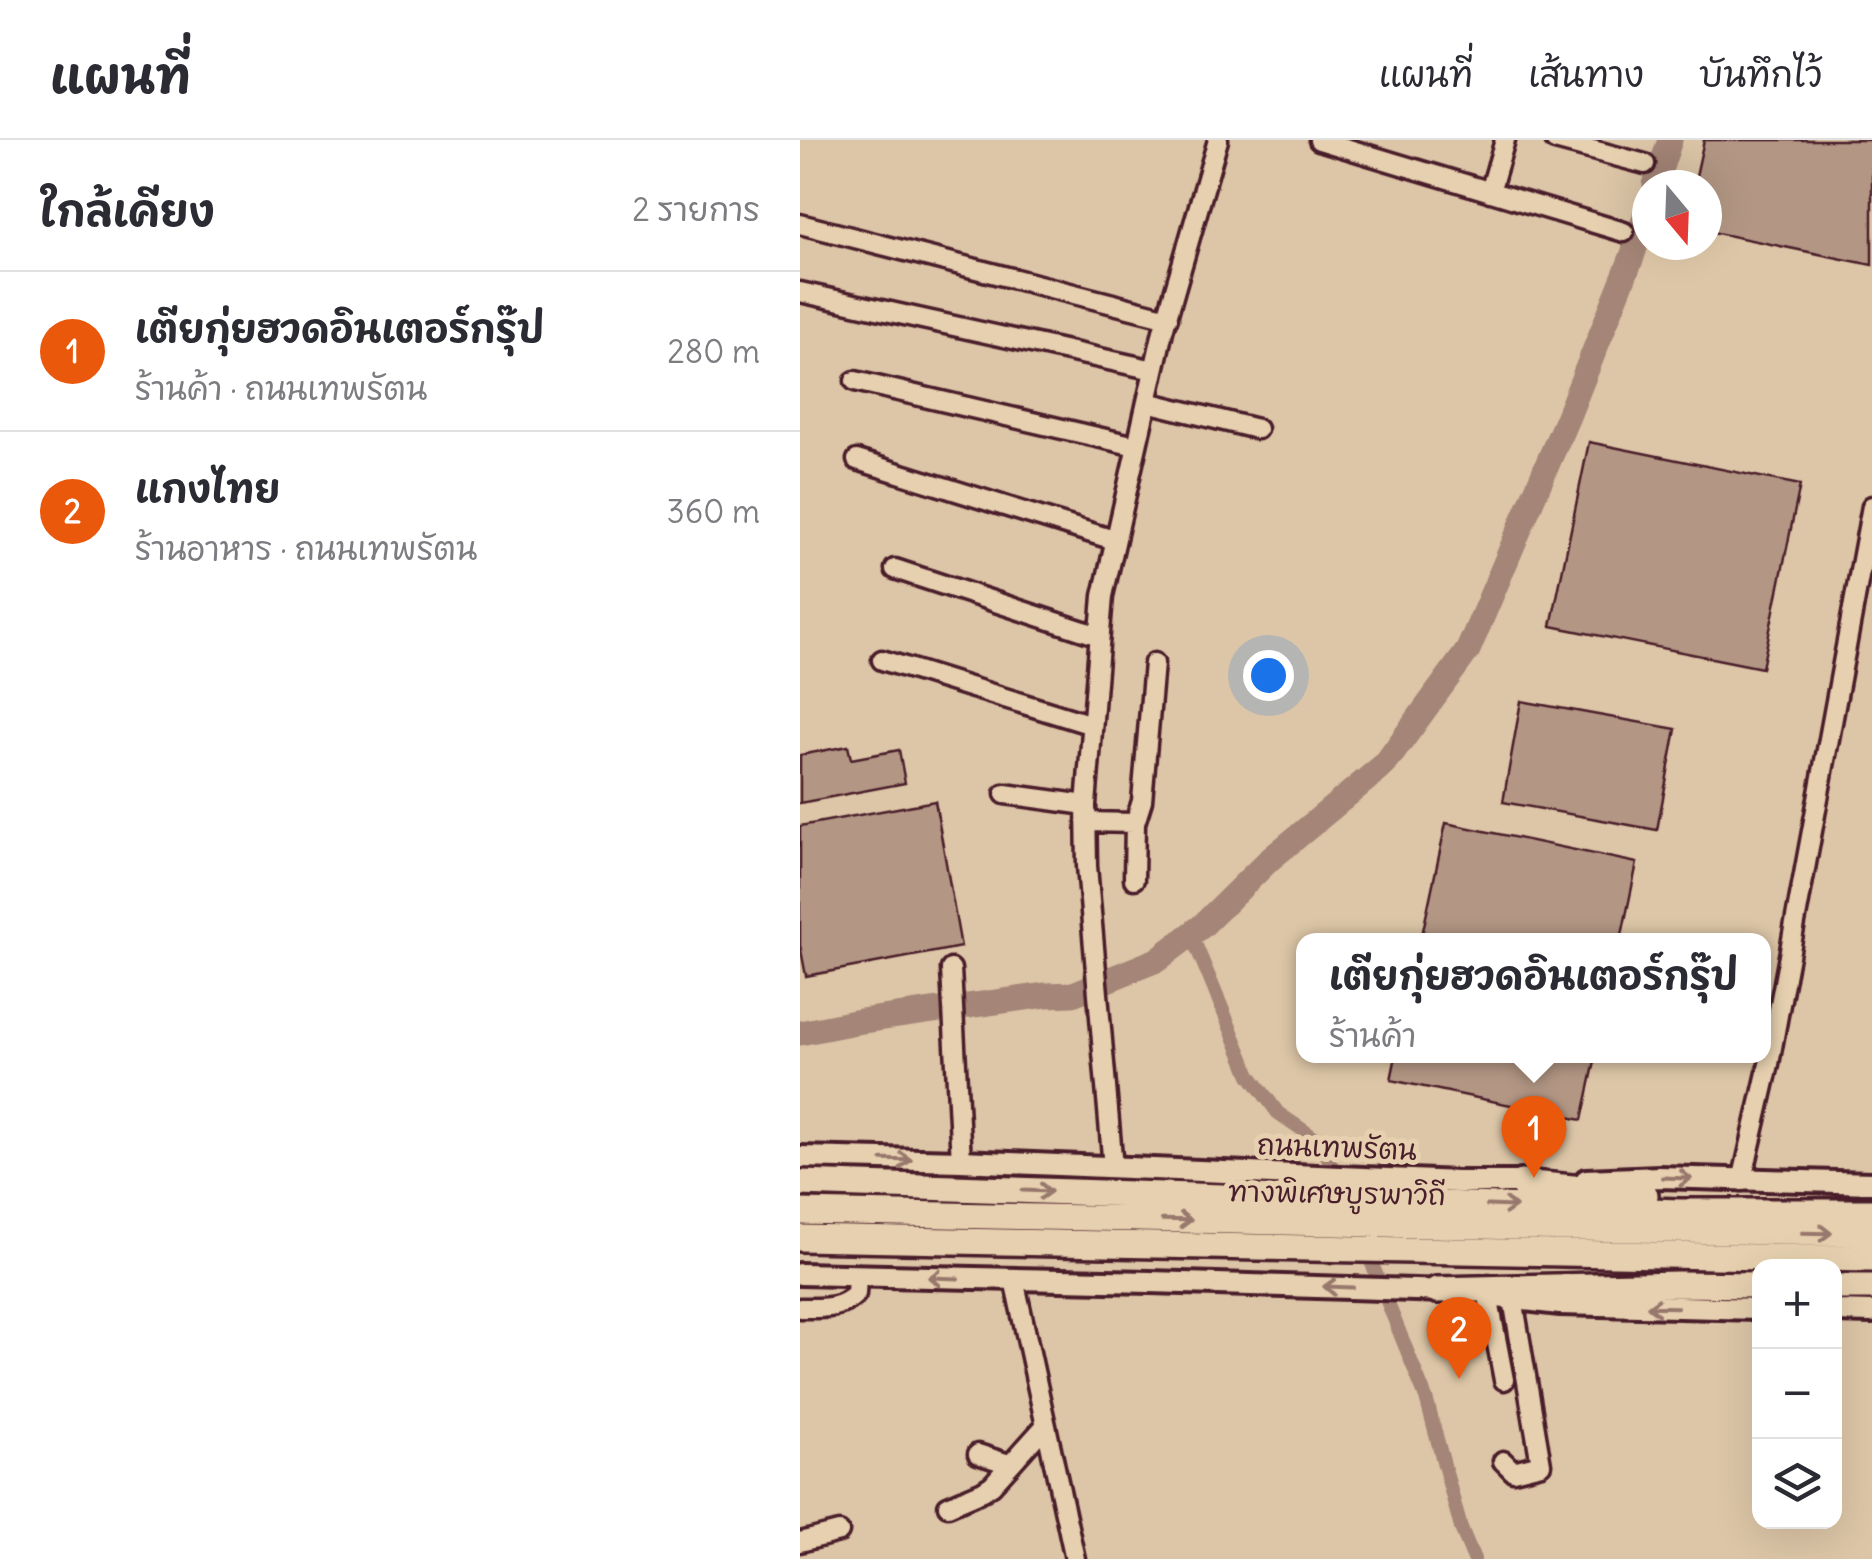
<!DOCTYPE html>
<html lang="th">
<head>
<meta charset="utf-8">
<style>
	body { margin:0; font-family:Delius,"Playpen Sans Thai",sans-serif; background:#f7f7f7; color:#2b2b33 }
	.controls { position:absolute; right:30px; bottom:30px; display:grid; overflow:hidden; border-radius:20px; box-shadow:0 10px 40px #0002 }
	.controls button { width:90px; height:90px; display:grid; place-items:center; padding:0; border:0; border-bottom:2px solid #e1e1e2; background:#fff; color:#2b2b33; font:50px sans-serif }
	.compass { position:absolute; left:832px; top:30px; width:90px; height:90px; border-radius:50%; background:#fff; box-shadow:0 10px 40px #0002; rotate:161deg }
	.you { position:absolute; left:468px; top:535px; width:35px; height:35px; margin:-25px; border:8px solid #fff; border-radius:50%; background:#1a73e8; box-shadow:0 0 0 15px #1a73e833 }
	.badge { display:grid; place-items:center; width:65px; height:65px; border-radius:50%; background:#ea580c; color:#fff; font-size:32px; font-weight:700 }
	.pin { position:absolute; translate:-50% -82px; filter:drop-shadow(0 2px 5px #0008) }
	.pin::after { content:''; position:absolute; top:52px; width:35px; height:30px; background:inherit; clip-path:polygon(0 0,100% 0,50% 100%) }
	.popup { position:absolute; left:496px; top:793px; width:475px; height:130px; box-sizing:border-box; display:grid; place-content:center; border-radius:20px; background:#fff; filter:drop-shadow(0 2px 8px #0005); font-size:32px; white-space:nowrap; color:#7c7c81 }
	.popup b { font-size:38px; color:#2b2b33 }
	.popup::after { content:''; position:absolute; left:50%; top:100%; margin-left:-20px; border:20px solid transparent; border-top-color:#fff }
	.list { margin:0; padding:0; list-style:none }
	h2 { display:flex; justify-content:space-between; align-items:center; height:130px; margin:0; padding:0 40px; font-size:42px }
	h2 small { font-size:32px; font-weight:400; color:#7c7c81 }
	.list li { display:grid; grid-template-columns:65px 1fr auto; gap:30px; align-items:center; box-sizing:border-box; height:160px; padding:0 40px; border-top:2px solid #e1e1e2 }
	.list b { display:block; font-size:38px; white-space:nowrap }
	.list p { margin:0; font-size:32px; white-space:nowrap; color:#7c7c81 }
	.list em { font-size:32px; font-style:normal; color:#7c7c81 }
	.icon { flex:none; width:55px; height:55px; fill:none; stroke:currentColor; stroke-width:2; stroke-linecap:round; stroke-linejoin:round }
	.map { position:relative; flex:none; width:1072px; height:1419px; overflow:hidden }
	header { display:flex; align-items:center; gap:60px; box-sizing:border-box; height:140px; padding:0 50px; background:#fff; border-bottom:2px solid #e1e1e2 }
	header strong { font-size:48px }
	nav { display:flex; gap:55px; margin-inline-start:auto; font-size:35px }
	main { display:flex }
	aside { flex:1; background:#fff }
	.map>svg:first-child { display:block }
</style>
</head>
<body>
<header>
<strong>แผนที่</strong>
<nav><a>แผนที่</a><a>เส้นทาง</a><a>บันทึกไว้</a></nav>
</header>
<main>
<aside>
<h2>ใกล้เคียง<small>2 รายการ</small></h2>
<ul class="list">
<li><span class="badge">1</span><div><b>เตียกุ่ยฮวดอินเตอร์กรุ๊ป</b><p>ร้านค้า · ถนนเทพรัตน</p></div><em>280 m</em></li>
<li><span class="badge">2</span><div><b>แกงไทย</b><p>ร้านอาหาร · ถนนเทพรัตน</p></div><em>360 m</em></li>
</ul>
</aside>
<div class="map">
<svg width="1072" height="1419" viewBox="0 0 1072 1419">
	<rect width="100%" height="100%" fill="#ddc6a7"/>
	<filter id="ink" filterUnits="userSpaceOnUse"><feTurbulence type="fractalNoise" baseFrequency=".01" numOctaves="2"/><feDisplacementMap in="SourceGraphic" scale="20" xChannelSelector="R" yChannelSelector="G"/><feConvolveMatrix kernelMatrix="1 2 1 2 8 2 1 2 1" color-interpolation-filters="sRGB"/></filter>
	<g filter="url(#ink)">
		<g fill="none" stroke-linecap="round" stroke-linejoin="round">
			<path stroke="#a48577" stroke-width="14" d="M391,794l59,141 28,38 44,30 26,63
				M564,1104l62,154 35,130 13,31"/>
			<path stroke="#a48577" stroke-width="25" d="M855,45l15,-45
				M0,893l55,-11 191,-27 27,-1 84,-34 45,-34 66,-65 117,-97 83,-114 100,-234 64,-159 15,-47"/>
		</g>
		<path fill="#b39784" stroke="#4a1f2b" stroke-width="2.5" d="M904,0h168v125l-165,-34v-46h-13z
			M789,302l211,43 -38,183 -211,-42z
			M721,561l155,28 -19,101 -154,-28z
			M48,606l3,13 48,-9 6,33 -105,20v-48z
			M135,661l26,146 -155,29 -6,-31v-119z
			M646,683l191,40 -16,77h-200z
			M596,916h200l-14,64 -191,-40z"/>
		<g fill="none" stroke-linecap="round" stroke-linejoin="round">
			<g stroke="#4a1f2b" stroke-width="25">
				<path id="minor" d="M519,0l305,92
					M755,0l90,24
					M690,52l15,-52
					M0,84l368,94
					M0,152l354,78
					M55,241l281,65
					M347,262l110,27
					M57,320l257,80
					M95,429l204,67
					M82,520l210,65
					M205,654l81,11
					M286,682l49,1 7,-22 12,-138
					M334,739l1,-56
					M151,829l10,192
					M313,1028l-26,-302 -1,-61 17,-209 60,-265 55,-191
					M942,1041l27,-117 103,-558
					M214,1139l61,280
					M688,1156l16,84
					M0,1168c21,0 40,2 56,-14l1,-18
					M178,1314l31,10
					M703,1321l10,10 28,-7 -28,-165
					M148,1366l35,-15 9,-6 53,-59
					M0,1402l39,-10"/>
			</g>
			<g stroke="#4a1f2b" stroke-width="28">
				<path id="major" d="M0,1017l161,4 497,21h74
					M786,1040l73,-3 213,6
					M0,1134l350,8 298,9
					M697,1157l63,7 199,5
					M1034,1171l38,1"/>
			</g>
			<g stroke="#4a1f2b" stroke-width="32">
				<path id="highway" d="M0,1043l880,29h192
					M721,1043l124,12
					M0,1072l1072,22
					M0,1098l1072,21
					M1034,1147h38
					M637,1150l241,-6 81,1"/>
			</g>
			<use href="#minor" stroke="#e6d0af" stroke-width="18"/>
			<use href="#major" stroke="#e6d0af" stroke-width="20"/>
			<use href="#highway" stroke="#e6d0af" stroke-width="25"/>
		</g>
		<defs><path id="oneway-shaft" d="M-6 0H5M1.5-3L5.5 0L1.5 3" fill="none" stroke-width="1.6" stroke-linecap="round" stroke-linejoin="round" transform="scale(2.5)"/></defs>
		<g stroke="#98786d">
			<use href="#oneway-shaft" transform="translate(97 1020) rotate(1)"/>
			<use href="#oneway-shaft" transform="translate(877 1038) rotate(2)"/>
			<use href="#oneway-shaft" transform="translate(237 1051) rotate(2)"/>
			<use href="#oneway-shaft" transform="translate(702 1066) rotate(2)"/>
			<use href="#oneway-shaft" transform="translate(377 1080) rotate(1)"/>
			<use href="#oneway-shaft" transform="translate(1017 1093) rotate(1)"/>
			<use href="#oneway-shaft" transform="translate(143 1138) rotate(-178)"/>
			<use href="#oneway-shaft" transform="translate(538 1147) rotate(-178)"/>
			<use href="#oneway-shaft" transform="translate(862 1167) rotate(-179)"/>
		</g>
	</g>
	<g text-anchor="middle" stroke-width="10" stroke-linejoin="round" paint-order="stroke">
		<g font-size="28" fill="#4a1f2b" stroke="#e6d0af">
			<text transform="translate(537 1007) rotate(2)" y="10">ถนนเทพรัตน</text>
			<text transform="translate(537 1053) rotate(1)" y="10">ทางพิเศษบูรพาวิถี</text>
		</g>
	</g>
</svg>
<div class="controls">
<button>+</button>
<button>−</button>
<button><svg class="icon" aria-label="layers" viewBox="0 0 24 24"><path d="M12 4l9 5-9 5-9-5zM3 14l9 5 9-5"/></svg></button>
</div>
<svg class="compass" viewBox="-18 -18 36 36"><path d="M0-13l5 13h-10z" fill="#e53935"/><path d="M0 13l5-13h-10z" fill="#7c7c81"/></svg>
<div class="you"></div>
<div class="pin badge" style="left:734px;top:1038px">1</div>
<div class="popup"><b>เตียกุ่ยฮวดอินเตอร์กรุ๊ป</b>ร้านค้า</div>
<div class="pin badge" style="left:659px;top:1239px">2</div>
</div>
</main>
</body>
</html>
